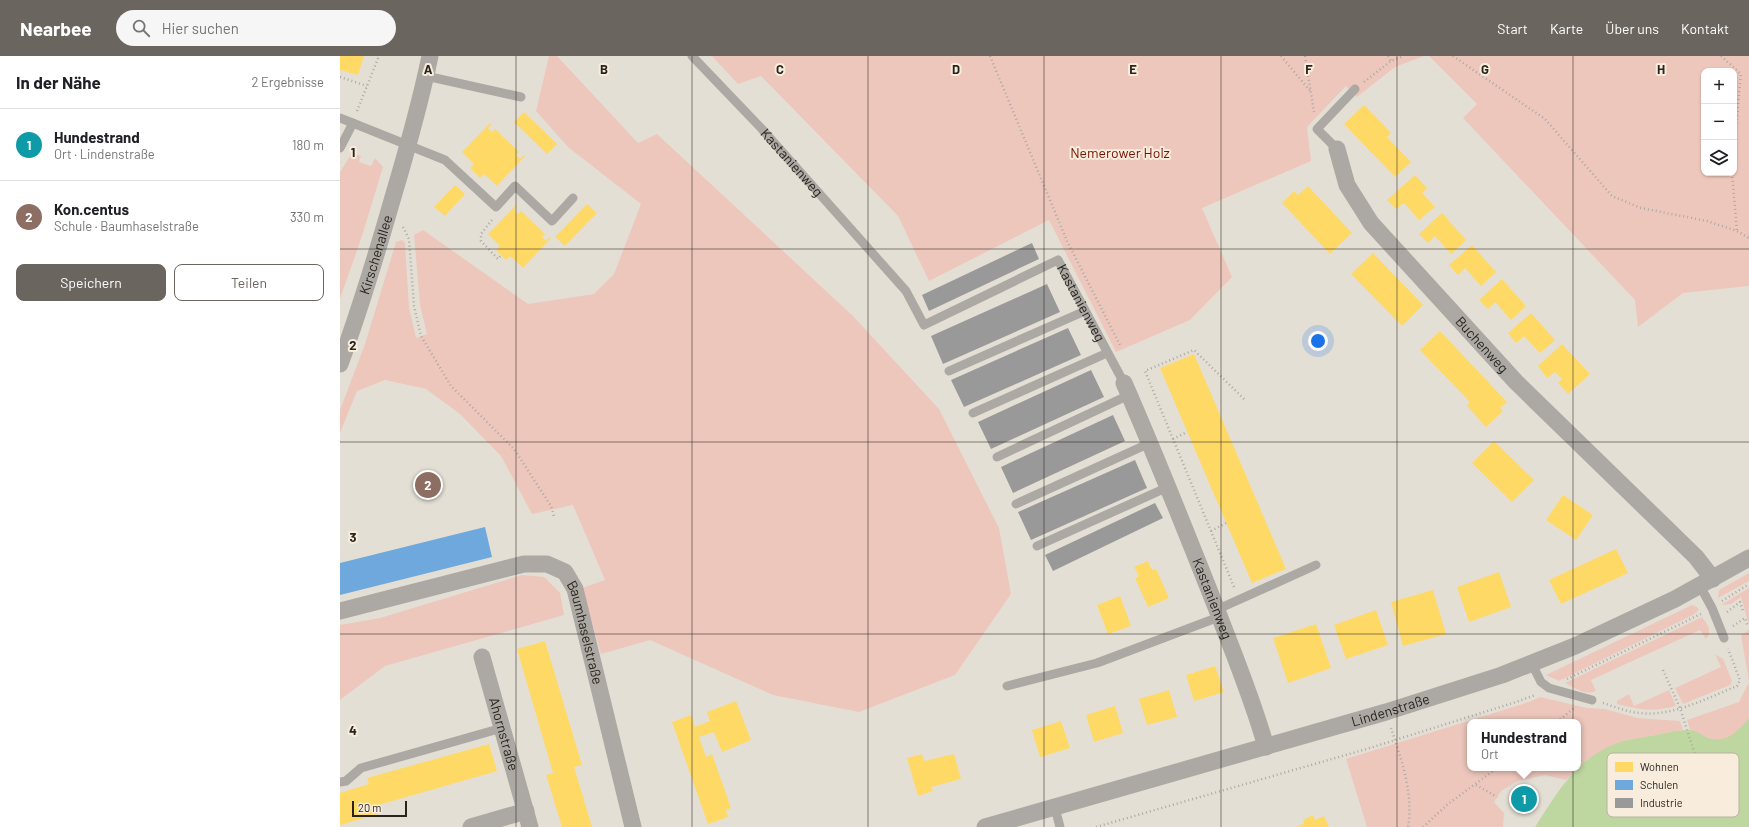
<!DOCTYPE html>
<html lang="de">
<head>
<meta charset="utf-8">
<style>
	body { margin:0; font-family:Barlow,sans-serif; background:#f6f6f6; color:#202124 }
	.controls { position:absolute; right:12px; top:12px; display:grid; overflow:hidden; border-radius:8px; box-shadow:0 1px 3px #0004 }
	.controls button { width:36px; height:36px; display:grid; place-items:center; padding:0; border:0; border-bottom:1px solid #e0e0e0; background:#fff; color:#202124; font:20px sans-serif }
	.scale { position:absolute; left:12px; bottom:10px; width:55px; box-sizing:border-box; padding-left:4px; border:2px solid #28241e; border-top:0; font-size:11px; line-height:14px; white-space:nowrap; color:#28241e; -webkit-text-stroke:3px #f8eddc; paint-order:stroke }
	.you { position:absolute; left:978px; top:285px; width:14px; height:14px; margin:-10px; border:3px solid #fff; border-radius:50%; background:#1a73e8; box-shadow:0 0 0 6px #1a73e833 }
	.badge { display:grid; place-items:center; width:26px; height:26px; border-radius:50%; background:#6a655e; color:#fff; font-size:13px; font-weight:700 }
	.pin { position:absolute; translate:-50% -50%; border:2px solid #fff; box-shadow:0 1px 4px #0006 }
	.popup { position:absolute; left:1127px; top:663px; width:114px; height:52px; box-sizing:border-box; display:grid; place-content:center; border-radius:8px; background:#fff; filter:drop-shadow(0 1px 3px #0005); font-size:13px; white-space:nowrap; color:#757577 }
	.popup b { font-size:15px; color:#202124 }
	.popup::after { content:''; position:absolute; left:50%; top:100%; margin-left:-8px; border:8px solid transparent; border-top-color:#fff }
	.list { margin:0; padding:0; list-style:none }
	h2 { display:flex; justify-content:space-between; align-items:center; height:52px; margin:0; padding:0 16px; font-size:17px }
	h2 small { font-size:13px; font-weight:400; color:#757577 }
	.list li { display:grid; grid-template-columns:26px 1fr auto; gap:12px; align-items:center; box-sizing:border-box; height:72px; padding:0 16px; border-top:1px solid #e0e0e0 }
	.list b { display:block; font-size:15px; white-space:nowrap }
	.list p { margin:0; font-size:13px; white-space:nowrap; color:#757577 }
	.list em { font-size:13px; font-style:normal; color:#757577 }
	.actions { display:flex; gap:8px; padding:12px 16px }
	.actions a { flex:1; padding:9px 0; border:1px solid #6a655e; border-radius:8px; text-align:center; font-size:14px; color:#6a655e }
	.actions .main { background:#6a655e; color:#fff }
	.icon { flex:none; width:22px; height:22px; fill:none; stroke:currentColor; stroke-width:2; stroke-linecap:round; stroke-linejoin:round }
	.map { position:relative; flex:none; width:1409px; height:771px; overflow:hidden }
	header { display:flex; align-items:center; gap:24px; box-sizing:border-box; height:56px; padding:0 20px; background:#6a655e; color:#fff }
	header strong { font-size:19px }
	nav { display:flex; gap:22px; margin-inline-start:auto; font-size:14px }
	.search { width:280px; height:36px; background:#f6f6f6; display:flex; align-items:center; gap:10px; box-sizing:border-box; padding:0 14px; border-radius:22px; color:#757577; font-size:15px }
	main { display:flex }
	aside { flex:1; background:#fff }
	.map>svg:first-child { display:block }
</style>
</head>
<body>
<header>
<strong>Nearbee</strong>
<div class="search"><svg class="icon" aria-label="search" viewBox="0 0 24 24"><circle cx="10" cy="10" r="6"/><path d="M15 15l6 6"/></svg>Hier suchen</div>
<nav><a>Start</a><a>Karte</a><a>Über uns</a><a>Kontakt</a></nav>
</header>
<main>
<aside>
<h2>In der Nähe<small>2 Ergebnisse</small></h2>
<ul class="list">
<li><span class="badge" style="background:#0f9aa8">1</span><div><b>Hundestrand</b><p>Ort · Lindenstraße</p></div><em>180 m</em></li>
<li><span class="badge" style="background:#8d6e63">2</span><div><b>Kon.centus</b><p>Schule · Baumhaselstraße</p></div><em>330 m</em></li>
</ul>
<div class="actions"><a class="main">Speichern</a><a>Teilen</a></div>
</aside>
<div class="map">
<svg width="1409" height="771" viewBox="0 0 1409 771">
	<rect width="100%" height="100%" fill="#e4dfd5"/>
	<path fill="#eec7bc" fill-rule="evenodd" d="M209,0h8l81,87 19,-9 196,182 86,93 60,119 12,66 -56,81 -96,37 -86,-17 -123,-55 -49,14 -19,-66 23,-8 -32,-75 -41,9 -31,-58 -41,-42 -34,-25 -41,-9 -28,11 -17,42v-23l25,-66 31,-102 6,-2 3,3 4,64 7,31 11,-4 -7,-29 -6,-70 9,-5 105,74 66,-10 20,-20 27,-70 -73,-57 -32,-36z
		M372,0h712l-29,11 -38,30 -11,-11 -39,41 4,34 -109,47 30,69 -42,43 -74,32 -67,-132 -120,61 -31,-65 -137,-140 -23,8z
		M1089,0h320v230l-66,7 -45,34 -3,-27 -172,-182 14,-14zM1364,15h30v102h-30z
		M12,97l9,3 -2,6 12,4 4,-8 8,9 -21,69 -22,63v-127z
		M1409,517v8l-31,17 1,-8z
		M182,519l22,2 16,16 4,22 -179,51 -45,34v-75l40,-7z
		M1409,532v37l-8,-28 -10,7 -10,1z
		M1352,549l5,2 2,3 -6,5 -134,66 -13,-6z
		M1362,561c5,7 11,14 4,22l-6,-9 -109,50 5,11c-11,5 -21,-3 -31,-8z
		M1409,574v52l-8,-47z
		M1375,598l8,5 9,22 -2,4 -47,19 -8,-16 46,-21z
		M1409,626v67l-50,8 -12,-37 52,-18z
		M1329,634l7,16c-24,6 -35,4 -59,-2v-3l12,-7 5,12z
		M1200,641l47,11 18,1 32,9 43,3 3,9 -60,11 -36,19 -21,20 -21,-5 -27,6 -17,10 -7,11 10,11 -1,14h-136l-21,-68 183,-57zM1130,666h108v46h-108z"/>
	<path fill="#bed7a0" d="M1409,662v109h-214c24,-37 42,-71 88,-86 8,-2 18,-3 27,-5 12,-2 26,-6 39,-6 8,0 12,5 19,8 19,6 30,-7 41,-20z"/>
	<path fill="#ffd966" d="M0,0h24l-6,19 -18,-5z
		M1024,49l27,28 -4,4 24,25 -16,15 -51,-53z
		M184,56l33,32 -10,10 -33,-32z
		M150,67l2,1 -4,4 4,4 3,-3 24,23 -3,3 4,4 4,-4 1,1 -28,30 -13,-12 -4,4 -10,-10 4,-4 -12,-12z
		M1075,119l12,13 -5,5 13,14 -16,13 -15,-17 -8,6 -9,-9z
		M115,129l10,9 -20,22 -11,-9z
		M968,130l44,47 -22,21 -48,-51 12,-12 4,4z
		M247,148l10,9 -32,33 -10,-9z
		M176,149l1,1 -3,4 4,4 3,-3 24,23 -3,3 4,4 4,-4 1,1 -28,30 -13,-12 -4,4 -10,-10 4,-4 -12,-12z
		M1102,157l24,27 -15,14 -16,-18 -7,7 -9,-9z
		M1132,189l24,27 -15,14 -16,-18 -7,7 -9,-10z
		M1033,197l50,52 -21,21 -51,-52z
		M1162,223l24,27 -15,14 -16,-18 -7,7 -9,-9z
		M1191,257l24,27 -15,13 -16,-17 -8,7 -8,-10z
		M1100,275l67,71 -7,6 3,3 -17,16 -19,-21 3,-4 -50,-52z
		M1222,288l28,30 -22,20 -10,-11 4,-4 -7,-7 -8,6 -9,-12z
		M854,298l92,215 -34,14 -92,-215z
		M1154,385l40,39 -22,22 -40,-39z
		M1223,439l30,20 -17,25 -30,-20z
		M1276,493l12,24 -67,31 -12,-24z
		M808,505l4,9 4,-1 13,29 -21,9 -13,-29 4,-2 -5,-9z
		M1159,516l12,35 -42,15 -12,-35z
		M1093,534l13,44 -43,12 -12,-44z
		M780,540l11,30 -23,8 -11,-29z
		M1036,554l12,35 -42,14 -12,-34z
		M976,568l15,44 -43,15 -15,-45z
		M205,585l37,124 -8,2 18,60h-30l-16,-52 7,-2 -36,-124z
		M875,610l9,26 -30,9 -8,-26z
		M829,634l8,27 -30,8 -8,-26z
		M396,645l15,39 -29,12 -8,-20 -15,5 7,20 6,-3 19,54 -5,2 2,7 -20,7 -36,-102 19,-7 4,12 15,-6 -3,-9z
		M775,650l8,27 -29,9 -8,-27z
		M721,665l9,27 -30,9 -8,-27z
		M149,688l8,27 -122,35 3,8 -38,11v-32l29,-9 -2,-6z
		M582,698l2,7 30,-7 7,25 -30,8 2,4 -15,5 -11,-38z
		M973,759l2,5 9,-4 5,11h-33l8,-3 -1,-4z"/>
	<path fill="#6fa8dc" d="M145,471l7,30 -152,38v-32z"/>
	<path fill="#999" d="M692,187l7,16 -110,52 -7,-16z
		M707,228l13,28 -117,52 -12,-28z
		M728,272l13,27 -117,52 -13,-27z
		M751,314l13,27 -113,52 -13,-27z
		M773,359l12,26 -112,52 -12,-26z
		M795,404l12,28 -116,52 -13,-28z
		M815,447l8,15 -110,53 -8,-16z"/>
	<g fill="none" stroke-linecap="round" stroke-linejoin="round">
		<path stroke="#aca8a3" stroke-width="2.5" stroke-dasharray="1 3" stroke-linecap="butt" d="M650,0l77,185 53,104
			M941,0l30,36
			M965,0l9,56
			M1048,0l3,5
			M1113,0l92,63 67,77 29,12 66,13 30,10 12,7
			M1381,0l20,18 -7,73
			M0,21l27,9
			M1024,26l27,-21 12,-5
			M17,55l22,-55
			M1392,117l5,58
			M152,164l-11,14v7l17,18 3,-4
			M63,171l6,12 5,67 7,30 30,50 63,63 37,57 3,11
			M833,383l14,-7
			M871,475l15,-8
			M894,531l-89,-216 49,-21 51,50
			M1382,545l27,-17
			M1387,556l13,-10 3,9
			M1393,570l12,-8 3,9
			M1323,614l17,38 21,65
			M1227,623l134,-65
			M1263,647c12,4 25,9 36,10 34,4 68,-15 98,-27l3,-6 -12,-31
			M1217,666l17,-14
			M1051,672c10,31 23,66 17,99
			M1136,729l21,12
			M756,771l274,-79 146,-46 19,-7
			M1083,771l25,-23 49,-36"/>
		<g stroke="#aca8a3" stroke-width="9">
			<path id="s1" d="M352,0l69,72 145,163 18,34 134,-65 66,123"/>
			<path d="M86,20l95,21"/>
			<path d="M0,62l105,42 51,47 19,-21 37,35 21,-23"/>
			<path d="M0,92l13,-25"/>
			<path d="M997,93l-20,-20 38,-40"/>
			<path d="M609,315l136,-60"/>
			<path d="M633,357l134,-60"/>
			<path d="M657,401l132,-62"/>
			<path d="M676,448l134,-61"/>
			<path d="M697,490l131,-59"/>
			<path d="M1360,530l12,22 12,30"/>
			<path d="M876,554l100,-45"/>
			<path d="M1192,608l9,18 8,6 43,12"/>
			<path d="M667,630l90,-23 122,-46"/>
			<path d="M0,726l6,-1 15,-13 141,-40"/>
			<path d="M715,752l5,19"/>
		</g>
		<g stroke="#aca8a3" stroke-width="17">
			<path id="s2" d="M997,93l10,36 24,38 145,159 180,175 17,22"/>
			<path id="s3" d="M0,308c20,-55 37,-111 53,-167 14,-47 27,-93 37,-141"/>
			<path id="s4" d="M784,327c33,75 63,151 93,227 17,45 36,90 49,137"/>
			<path id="s5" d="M0,555l184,-47h23l18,8 10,17 58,238"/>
			<path id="s6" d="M142,601l48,170"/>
			<path d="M131,771l55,-16"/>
			<path id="s7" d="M645,771l401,-115 116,-37 73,-29 100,-47 74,-41"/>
		</g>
	</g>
	<path fill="none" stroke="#28241e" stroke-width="1" stroke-opacity="0.55" d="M176,0v771M352,0v771M528,0v771M704,0v771M881,0v771M1057,0v771M1233,0v771M0,193h1409M0,386h1409M0,578h1409"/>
	<g text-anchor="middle" stroke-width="4" stroke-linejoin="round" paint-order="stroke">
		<g font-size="14" fill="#751105" stroke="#f8eddc">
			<text x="780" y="102">Nemerower Holz</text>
		</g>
		<g font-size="14" fill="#28241e" stroke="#f8eddc">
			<text dy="5" stroke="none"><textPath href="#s1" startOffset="146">Kastanienweg</textPath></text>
			<text dy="5" stroke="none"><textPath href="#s3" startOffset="115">Kirschenallee</textPath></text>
			<text dy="5" stroke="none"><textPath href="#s1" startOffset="554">Kastanienweg</textPath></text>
			<text dy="5" stroke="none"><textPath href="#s2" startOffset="247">Buchenweg</textPath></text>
			<text dy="5" stroke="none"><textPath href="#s4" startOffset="233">Kastanienweg</textPath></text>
			<text dy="5" stroke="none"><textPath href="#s5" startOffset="297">Baumhaselstraße</textPath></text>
			<text dy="5" stroke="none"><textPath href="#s7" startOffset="422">Lindenstraße</textPath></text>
			<text dy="5" stroke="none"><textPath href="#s6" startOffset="80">Ahornstraße</textPath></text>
		</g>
	</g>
	<rect x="1267" y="697" width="132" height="64" rx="6" fill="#f8eddc" stroke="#bab1a3" stroke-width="1"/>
	<rect x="1275" y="706" width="18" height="10" fill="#ffd966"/>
	<rect x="1275" y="724" width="18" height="10" fill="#6fa8dc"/>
	<rect x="1275" y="742" width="18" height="10" fill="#999"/>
	<g font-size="11" fill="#28241e">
		<text x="1300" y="715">Wohnen</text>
		<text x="1300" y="733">Schulen</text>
		<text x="1300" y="751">Industrie</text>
	</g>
	<g font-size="13" text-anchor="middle" font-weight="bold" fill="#28241e" stroke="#f8eddc" stroke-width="4" stroke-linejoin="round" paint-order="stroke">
		<text x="88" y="18">A</text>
		<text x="264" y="18">B</text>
		<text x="440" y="18">C</text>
		<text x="616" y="18">D</text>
		<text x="793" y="18">E</text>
		<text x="969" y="18">F</text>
		<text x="1145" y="18">G</text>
		<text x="1321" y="18">H</text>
		<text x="13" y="101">1</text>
		<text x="13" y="294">2</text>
		<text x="13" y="486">3</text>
		<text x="13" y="679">4</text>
	</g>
</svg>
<div class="controls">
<button>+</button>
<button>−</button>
<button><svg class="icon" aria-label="layers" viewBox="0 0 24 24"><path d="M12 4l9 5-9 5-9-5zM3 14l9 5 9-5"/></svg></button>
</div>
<div class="scale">20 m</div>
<div class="you"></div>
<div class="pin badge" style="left:1184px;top:743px;background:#0f9aa8">1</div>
<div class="popup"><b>Hundestrand</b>Ort</div>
<div class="pin badge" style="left:88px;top:429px;background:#8d6e63">2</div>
</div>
</main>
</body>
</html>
